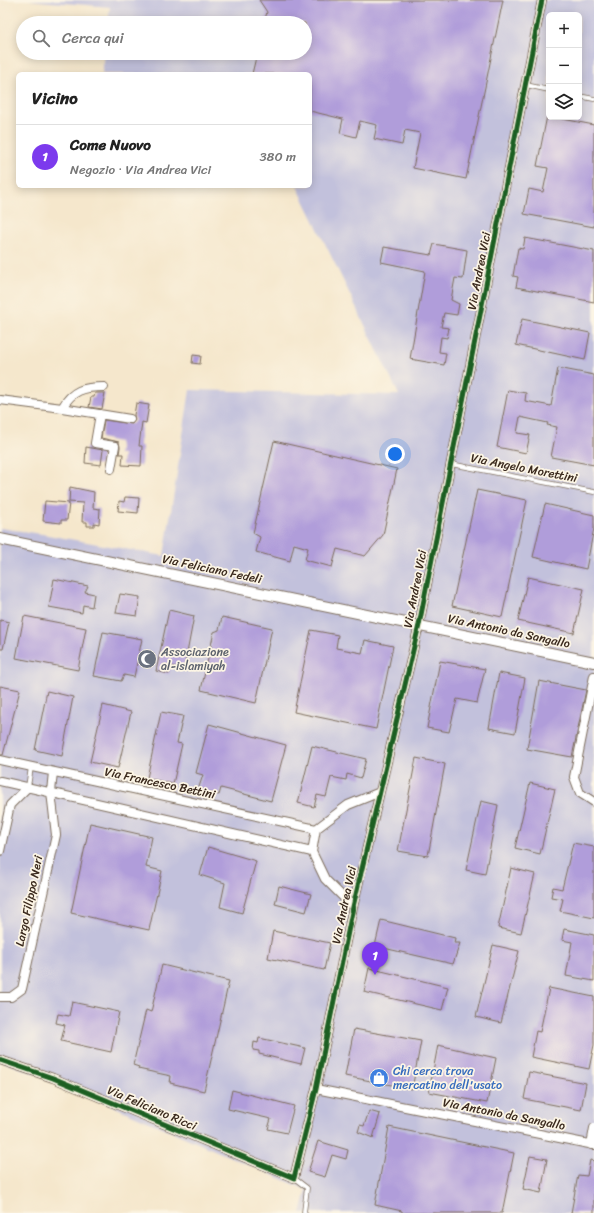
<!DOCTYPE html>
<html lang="it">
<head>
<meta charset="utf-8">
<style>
	body { margin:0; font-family:Sriracha,sans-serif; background:#f2f2f2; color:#222 }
	.controls { position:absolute; right:12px; top:12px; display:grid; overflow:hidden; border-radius:6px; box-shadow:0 2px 10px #0003 }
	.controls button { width:36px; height:36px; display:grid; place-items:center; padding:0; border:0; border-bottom:1px solid #e0e0e0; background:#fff; color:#222; font:20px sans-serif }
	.you { position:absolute; left:395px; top:454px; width:14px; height:14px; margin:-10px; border:3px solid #fff; border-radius:50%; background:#1a73e8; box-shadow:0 0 0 6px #1a73e833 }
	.badge { display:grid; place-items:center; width:26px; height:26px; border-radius:50%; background:#7c3aed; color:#fff; font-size:13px; font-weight:700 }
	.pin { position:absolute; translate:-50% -33px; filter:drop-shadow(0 1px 2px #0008) }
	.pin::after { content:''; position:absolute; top:21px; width:14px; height:12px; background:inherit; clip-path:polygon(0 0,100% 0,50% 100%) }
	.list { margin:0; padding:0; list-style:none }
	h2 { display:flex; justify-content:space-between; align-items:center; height:52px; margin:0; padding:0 16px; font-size:17px }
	h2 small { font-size:13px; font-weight:400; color:#767676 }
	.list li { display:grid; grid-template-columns:26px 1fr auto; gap:12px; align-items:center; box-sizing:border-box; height:64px; padding:0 16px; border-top:1px solid #e0e0e0 }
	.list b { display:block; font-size:15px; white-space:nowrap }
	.list p { margin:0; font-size:13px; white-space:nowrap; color:#767676 }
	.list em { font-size:13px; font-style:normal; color:#767676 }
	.icon { flex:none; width:22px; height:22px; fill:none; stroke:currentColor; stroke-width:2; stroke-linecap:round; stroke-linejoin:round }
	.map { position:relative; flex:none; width:594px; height:1213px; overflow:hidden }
	.search { position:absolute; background:#fff; box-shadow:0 2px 10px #0003; left:16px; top:16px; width:296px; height:44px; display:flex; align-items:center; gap:10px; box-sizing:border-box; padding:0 14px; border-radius:22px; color:#767676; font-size:15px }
	.panel { position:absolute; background:#fff; box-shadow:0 2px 10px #0003; left:16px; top:72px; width:296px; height:116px; border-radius:6px }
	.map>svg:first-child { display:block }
</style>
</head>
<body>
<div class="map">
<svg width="594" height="1213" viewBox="0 0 594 1213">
	<rect width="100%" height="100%" fill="#fcf5e5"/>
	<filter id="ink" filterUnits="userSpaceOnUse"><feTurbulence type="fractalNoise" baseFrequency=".025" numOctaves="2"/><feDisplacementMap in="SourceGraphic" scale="8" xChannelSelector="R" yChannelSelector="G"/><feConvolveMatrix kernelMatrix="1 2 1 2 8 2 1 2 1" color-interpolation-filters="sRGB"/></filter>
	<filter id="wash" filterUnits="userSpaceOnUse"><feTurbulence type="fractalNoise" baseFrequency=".012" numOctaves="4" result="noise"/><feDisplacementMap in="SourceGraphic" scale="16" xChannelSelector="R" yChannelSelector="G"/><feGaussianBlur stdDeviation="0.9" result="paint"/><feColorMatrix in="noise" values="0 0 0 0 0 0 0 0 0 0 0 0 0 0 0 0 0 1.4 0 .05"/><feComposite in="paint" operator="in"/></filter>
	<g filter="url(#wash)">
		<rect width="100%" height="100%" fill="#f5e7cc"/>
		<path fill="#c2c1dc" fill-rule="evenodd" d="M28,0h566v1213h-293l6,-23 -257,-111 -50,-18v-533l42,6 122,22 26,-166 209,5 -102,-209h13v-112h-208l2,-21h201v-30h-197l2,-16zM549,15h30v102h-30z"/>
		<g id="blocks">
			<path fill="#b09dda" d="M259,0h244l-37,179 -53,-11 7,-35 -15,-3 -3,15 -28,-6 3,-14 -17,-4 -4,16 -16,-4 3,-14 -33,-8v-37h-58l5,-21h48v-30h-41l3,-11z
				M547,116l47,9v102l-70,-13 5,-25 14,3 5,-24 -11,-2z
				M525,238l69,13v51l-78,-15 2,-10 -5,-1 5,-28 5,1z
				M434,244l33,6 -4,29 -8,-1 -4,22 8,4 -2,11 -13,-2 -3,14 8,1 -2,10 -6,-1 -2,15 7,1 -2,12 -34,-6 15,-88 -44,-9 3,-15 47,8z
				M522,319l68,14 -5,27 -69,-15z
				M193,355l8,1 -1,8 -8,-1z
				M558,368l36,7v90l-43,-8 6,-30 -10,-2 1,-2 -28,-6 -3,16 13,2 -4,18 -29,-6 11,-57 18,3 -1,8 26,5z
				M95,393h10l-3,16 -13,-2 2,-10h3z
				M136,403l13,2 -3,18 -4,-1 -3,24h3l-1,20 -19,-1 1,-11h-4l1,-7 -1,-5 -18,-4 3,-18 28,4 3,-4 -1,-5z
				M274,441l123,28 -14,66 -18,21 -28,-7 -5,18 -27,-7 3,-12 -14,-4 -4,17 -34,-9 4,-15 -7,-4z
				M86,447l17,3 -2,15 -16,-2z
				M70,487l24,5 -1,16 7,1 -1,15 -5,-1v3h-7v-4h-5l1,-19 -14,-1z
				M477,490l50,10 -25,117 -50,-11z
				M125,497l14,1 -1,15 -20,-2 1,-10 5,1z
				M45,501l24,2 -2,17h-6v3l-18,-2z
				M545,504l49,11v13l-8,41 -53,-12z
				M528,577l56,12 -10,44 -56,-12z
				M54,579l34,7 -3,6 9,2 -2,13 -9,-2 -1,8 -33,-6z
				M120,594l20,3 -3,19 -21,-3z
				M169,610l25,6 -10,53 -13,-3 -2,8 -13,-3z
				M24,616l62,12 -8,42 -62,-12z
				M222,617l50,11 -16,75 -55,-13 13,-58 5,-2z
				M0,620l9,2 -6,27h-3z
				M311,630l27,5 -2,13 26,5 3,-13 28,6 -17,83 -82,-17z
				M103,632l39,7 -8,38 -10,-2 -3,6 -27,-5z
				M440,661l45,8 -8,34 -20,-4 -8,33 -22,-4z
				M499,673l26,5 -10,55 -26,-5z
				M539,681l47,9 -14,67 -45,-8z
				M0,686l20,4 -17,65h-3z
				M47,691l26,6 -11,59 -27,-6z
				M103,705l28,7 -13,56 -28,-6z
				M161,712l22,4 -6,27 5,1 -9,40 -26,-6z
				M209,724l77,21 -15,56 -50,-13 -2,7 -21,-5 5,-15 -7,-2z
				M312,746l54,13 -5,19 -14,-4 -1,6 -15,-3 -5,20 -9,-2 -3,12 -16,-4z
				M416,758l29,6 -17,92 -30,-5z
				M530,783l25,6 -15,65 -25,-6z
				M481,801l17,4 -13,69 -19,-4z
				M90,823l62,14 -6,30 16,4 -13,59 -78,-17z
				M573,843l21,4v71l-34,-7 3,-12 -12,-2 2,-10 9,2z
				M208,847l48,14 -14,52 -22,-6 5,-24 -25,-8z
				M511,868l24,6 -14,59 -23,-5z
				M279,886l32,8 -5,18 -31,-8z
				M381,920l74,18 -1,5h6l-7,21 -78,-18z
				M564,929l30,6v46l-28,-5 6,-34 -10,-2z
				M273,931l57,12 -6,27 -56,-12z
				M493,945l26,6 -18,72 -25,-6z
				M162,965l67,16 -25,110 -34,-8 1,-7 -33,-7 1,-2 -6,-2 13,-55 5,2z
				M369,968l79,19 -6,23 -78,-18z
				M549,988l45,9v48l-5,24 -58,-12 5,-26 4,1z
				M72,1002l47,10 -8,40 -50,-11 4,-16 -9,-2 2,-9 11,2z
				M354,1029l67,12 -9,48 -67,-13z
				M259,1038l46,10 -4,16 -42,-10v-3l-6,-1 1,-8 4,1z
				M438,1045l58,13 -9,45 -58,-11z
				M529,1072l57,11 -5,27 -57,-11z
				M232,1090l62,16 -7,27 -19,-4 3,-10 -43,-10z
				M369,1111l11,3 -7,24 -15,-6 2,-7 4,1z
				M389,1127l125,26 -12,60h-100v-2l-27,-6z
				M318,1141l30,9 -2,9 -14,-4 -7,22 -17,-5z
				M530,1156l17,3 -6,34 -18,-4z
				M590,1160l4,1v52h-23l7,-38 9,1z"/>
		</g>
	</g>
	<g filter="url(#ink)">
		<use href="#blocks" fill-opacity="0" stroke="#7c6c5b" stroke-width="1"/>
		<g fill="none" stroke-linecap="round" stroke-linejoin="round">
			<g stroke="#7c6c5b" stroke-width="5.5">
				<path id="service" d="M526,85l23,5
					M579,96l15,3
					M451,464l143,28
					M28,787l3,-20
					M294,1178l13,10 -3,24 1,1"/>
			</g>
			<g stroke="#7c6c5b" stroke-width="10">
				<path id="minor" d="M0,400l62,8c10,-18 22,-21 42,-21
					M62,408l68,11
					M100,414l-5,29 20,3 -4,23
					M594,676l-20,101 6,16 14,9
					M0,760l316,69
					M0,781l312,71
					M0,851l10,-46 18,-18
					M353,907l-28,-28 -13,-27 4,-23 32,-24 32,-13
					M0,997h11l11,-8 34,-154 -5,-43 2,-20
					M0,1060l53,18 241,100 22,-89 37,-182 66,-282 123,-625
					M316,1089l278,56
					M591,1145l3,-17"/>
			</g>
			<g stroke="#7c6c5b" stroke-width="12">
				<path id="tertiary" d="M0,539l594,123"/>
			</g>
			<use href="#service" stroke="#fff" stroke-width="4"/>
			<use href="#minor" stroke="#fff" stroke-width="8"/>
			<use href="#tertiary" stroke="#fff" stroke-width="10"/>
			<g stroke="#fcf5e5" stroke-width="8">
				<path id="cycleway" d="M0,1060l53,18 241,100 22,-89 37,-182 66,-282 123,-625"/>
			</g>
			<use href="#cycleway" stroke="#1b5e20" stroke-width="5"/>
		</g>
	</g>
	<defs>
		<g id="mosque-disc" transform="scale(1)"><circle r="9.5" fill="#6b7280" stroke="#fcf5e5"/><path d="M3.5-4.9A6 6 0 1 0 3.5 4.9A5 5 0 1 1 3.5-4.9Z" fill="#fff"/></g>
		<g id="shop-disc" transform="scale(1)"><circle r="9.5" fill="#3f7fe0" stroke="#fcf5e5"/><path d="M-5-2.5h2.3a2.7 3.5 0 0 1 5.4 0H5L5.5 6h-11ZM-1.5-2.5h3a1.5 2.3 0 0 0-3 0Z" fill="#fff"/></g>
	</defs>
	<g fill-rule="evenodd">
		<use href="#mosque-disc" x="147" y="659"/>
		<use href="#shop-disc" x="379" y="1078"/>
	</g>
	<g text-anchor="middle" stroke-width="3.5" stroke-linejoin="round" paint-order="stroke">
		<g font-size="12" fill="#3b2a1e" stroke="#fcf5e5">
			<text transform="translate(479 271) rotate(-79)" y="4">Via Andrea Vici</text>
			<text transform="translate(524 468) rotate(11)" y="4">Via Angelo Morettini</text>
			<text transform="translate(212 569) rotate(12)" y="4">Via Feliciano Fedeli</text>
			<text transform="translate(415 589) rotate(-79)" y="4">Via Andrea Vici</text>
			<text transform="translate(509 631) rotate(12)" y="4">Via Antonio da Sangallo</text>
			<text transform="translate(160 783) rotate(12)" y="4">Via Francesco Bettini</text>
			<text transform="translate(29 901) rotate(-78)" y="4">Largo Filippo Neri</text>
			<text transform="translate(344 905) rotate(-78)" y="4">Via Andrea Vici</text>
			<text transform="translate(152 1108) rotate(23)" y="4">Via Feliciano Ricci</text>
			<text transform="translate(504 1114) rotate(11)" y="4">Via Antonio da Sangallo</text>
		</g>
		<g font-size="12" fill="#5b616d" stroke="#fcf5e5" text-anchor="start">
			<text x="161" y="656">Associazione<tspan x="161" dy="14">al-islamiyah</tspan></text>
		</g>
		<g font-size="12" fill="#366cbe" stroke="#fcf5e5" text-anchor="start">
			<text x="393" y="1075">Chi cerca trova<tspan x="393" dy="14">mercatino dell'usato</tspan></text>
		</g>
	</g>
</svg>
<div class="controls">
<button>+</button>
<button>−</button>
<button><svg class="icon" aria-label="layers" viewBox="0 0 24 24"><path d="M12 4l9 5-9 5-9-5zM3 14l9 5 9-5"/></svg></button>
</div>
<div class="you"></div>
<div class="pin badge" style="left:375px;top:975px">1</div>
<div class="search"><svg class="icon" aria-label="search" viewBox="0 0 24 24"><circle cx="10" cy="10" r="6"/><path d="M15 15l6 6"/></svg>Cerca qui</div>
<section class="panel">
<h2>Vicino<small></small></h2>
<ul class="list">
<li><span class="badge">1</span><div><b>Come Nuovo</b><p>Negozio · Via Andrea Vici</p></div><em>380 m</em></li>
</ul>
</section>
</div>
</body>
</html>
